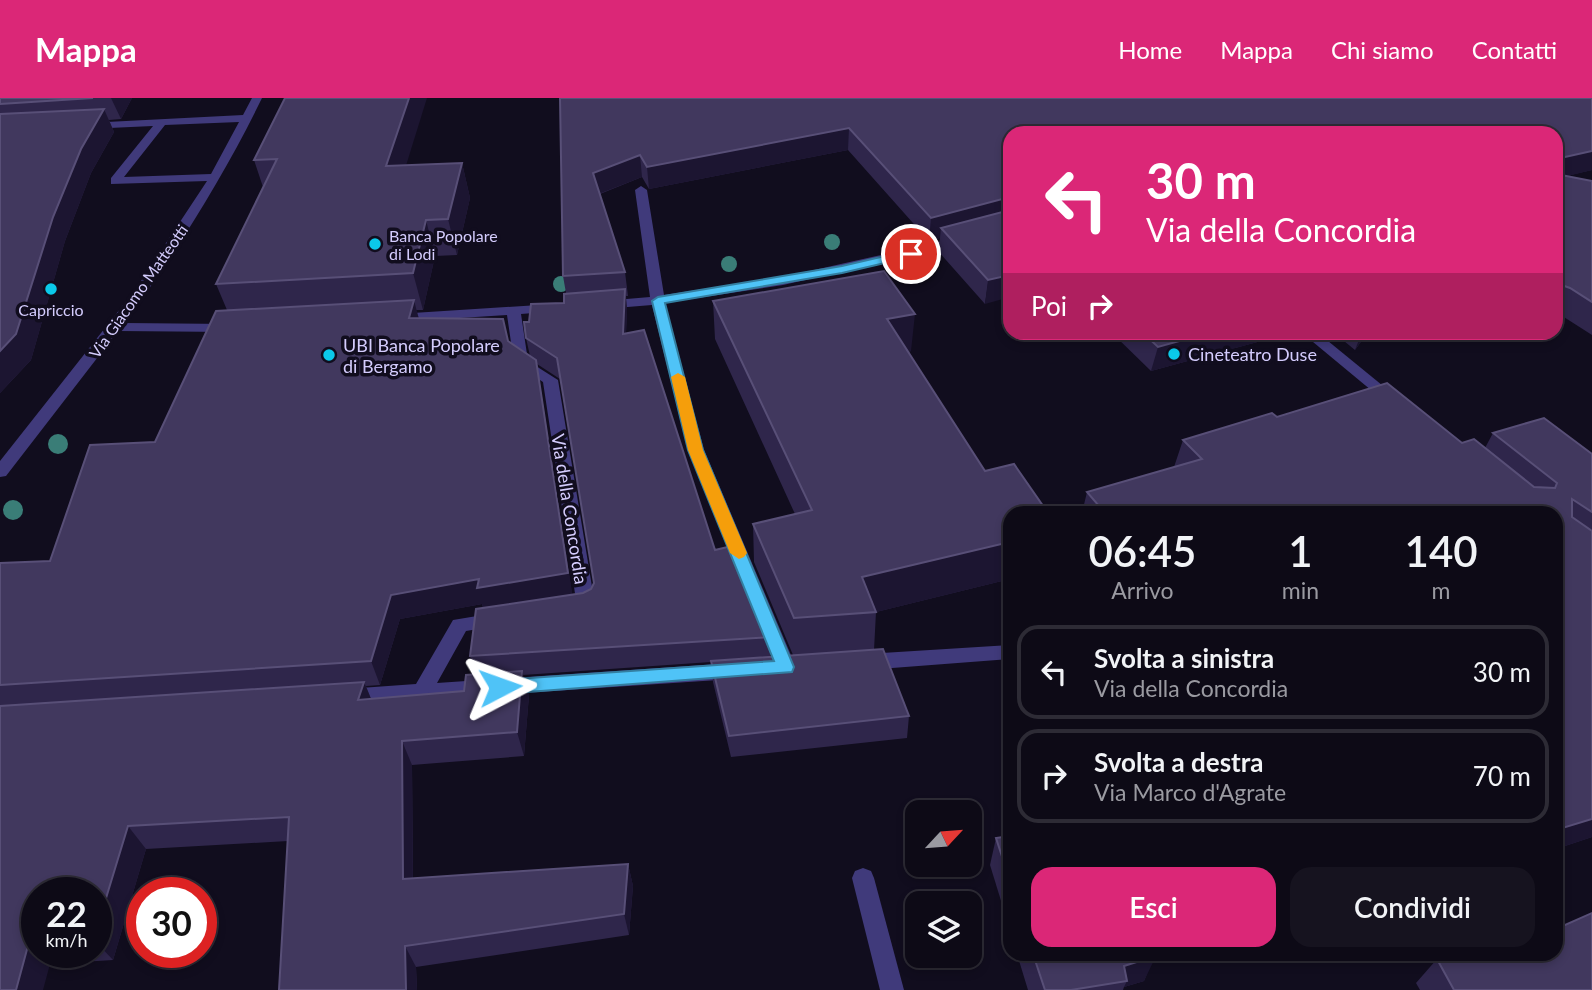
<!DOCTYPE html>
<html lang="it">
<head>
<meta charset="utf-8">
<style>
  body { margin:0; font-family:Lato,sans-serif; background:#16131f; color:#f1f3f6; height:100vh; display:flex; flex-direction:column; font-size:26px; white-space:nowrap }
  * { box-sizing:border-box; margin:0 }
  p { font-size:23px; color:#9a9aa1 }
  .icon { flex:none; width:38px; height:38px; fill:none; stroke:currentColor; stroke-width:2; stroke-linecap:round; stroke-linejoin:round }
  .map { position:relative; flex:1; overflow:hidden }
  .side { position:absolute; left:1003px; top:408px; width:560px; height:455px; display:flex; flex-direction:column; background:#0d0a16; border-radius:21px; box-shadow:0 4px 10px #0003,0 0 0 2px #2d2b35 }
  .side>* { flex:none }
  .top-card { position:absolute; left:1003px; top:28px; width:560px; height:214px; border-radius:21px; box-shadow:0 4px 10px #0003,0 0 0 2px #2d2b35; background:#db2777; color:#fff; overflow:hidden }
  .needle { width:46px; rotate:64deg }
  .controls { position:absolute; left:905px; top:702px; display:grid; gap:14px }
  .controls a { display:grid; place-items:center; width:77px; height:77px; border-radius:14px; background:#0d0a16; box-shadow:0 4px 10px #0003,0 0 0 2px #2d2b35; font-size:35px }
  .speed { position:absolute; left:21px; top:779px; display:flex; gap:14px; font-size:35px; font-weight:700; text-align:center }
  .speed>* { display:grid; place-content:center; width:91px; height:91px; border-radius:50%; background:#0d0a16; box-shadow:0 4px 10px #0003,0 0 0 2px #2d2b35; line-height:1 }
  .speed small { font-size:18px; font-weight:400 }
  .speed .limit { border:10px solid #d22; background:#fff; color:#111 }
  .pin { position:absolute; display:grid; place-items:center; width:60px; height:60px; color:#fff; margin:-30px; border:4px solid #fff; border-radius:50%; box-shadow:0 2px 7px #0007 }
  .me { position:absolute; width:77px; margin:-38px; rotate:86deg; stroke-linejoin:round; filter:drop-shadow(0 0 5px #0008) }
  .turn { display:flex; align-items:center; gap:24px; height:147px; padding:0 28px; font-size:32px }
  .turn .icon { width:91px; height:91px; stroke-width:2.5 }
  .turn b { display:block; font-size:49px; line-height:60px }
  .then { display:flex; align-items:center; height:66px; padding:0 28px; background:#0003; gap:14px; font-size:26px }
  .eta { display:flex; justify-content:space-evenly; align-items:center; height:119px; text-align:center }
  .eta b { font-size:42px; font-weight:600; line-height:49px }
  .button { display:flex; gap:14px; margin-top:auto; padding:14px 28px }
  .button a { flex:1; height:80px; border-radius:21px; background:#db2777; color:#fff; font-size:28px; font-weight:600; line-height:80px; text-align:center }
  .button a+a { background:#16131f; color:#f1f3f6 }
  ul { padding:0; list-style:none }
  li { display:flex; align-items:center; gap:21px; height:94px; margin:0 14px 10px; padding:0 14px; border:4px solid #2d2b35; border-radius:21px }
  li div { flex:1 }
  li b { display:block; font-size:26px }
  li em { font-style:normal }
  header { display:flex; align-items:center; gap:42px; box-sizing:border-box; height:98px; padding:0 35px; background:#db2777; color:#fff }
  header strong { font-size:33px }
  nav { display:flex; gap:38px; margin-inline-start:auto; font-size:24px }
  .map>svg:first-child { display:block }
</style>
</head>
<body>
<header>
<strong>Mappa</strong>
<nav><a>Home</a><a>Mappa</a><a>Chi siamo</a><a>Contatti</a></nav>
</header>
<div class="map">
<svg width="1592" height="892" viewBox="0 0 1592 892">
  <rect width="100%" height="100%" fill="#110d1e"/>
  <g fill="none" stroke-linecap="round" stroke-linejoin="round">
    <!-- minor -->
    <g fill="#403a7b" fill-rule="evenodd">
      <path d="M 252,0 L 262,0 C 224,78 177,153 125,225 L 230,226 L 237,230 L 230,234 L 118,233 L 6,378 L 0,379 L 0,363 L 135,192 L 207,83 L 111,86 L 111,80 L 153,28 L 87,31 L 81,28 L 87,25 L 243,17 ZM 239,24 L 211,76 L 124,79 L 165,27 Z"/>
      <polygon points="641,88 647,92 664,197 783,179 961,139 967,143 966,146 783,187 665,205 704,352 796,569 793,574 786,577 779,574 776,569 688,352 652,207 603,211 596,207 603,203 650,199 635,92"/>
      <polygon points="554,206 559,207 559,213 521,216 528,263 558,282 595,507 593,512 575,516 568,514 566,509 568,504 576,502 543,284 514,265 507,217 397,224 390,220 397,216"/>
      <polygon points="1301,234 1317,234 1399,301 1402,304 1399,307 1389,307"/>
      <polygon points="495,515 502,517 504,522 502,527 466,533 437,585 733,565 740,568 743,573 740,578 733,581 346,607 339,605 336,599 339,593 346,591 416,586 453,522"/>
      <polygon points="1010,547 1010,561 866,572 859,569 856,564 859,559 866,556"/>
      <polygon points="863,770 871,773 874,780 904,892 880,892 852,780 855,773"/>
    </g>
  </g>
  <!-- trees -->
  <g fill="#3a7d77">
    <circle cx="832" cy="144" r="8"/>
    <circle cx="729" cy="166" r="8"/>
    <circle cx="561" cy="186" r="8"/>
    <circle cx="58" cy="346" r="10"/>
    <circle cx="13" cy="412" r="10"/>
  </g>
  <!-- wall -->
  <g fill="#2f264b" fill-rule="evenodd">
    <polygon points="0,0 132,0 121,21 109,22 114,34 91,75 65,143 31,262 0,295"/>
    <path d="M 285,0 L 406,67 L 462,65 L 470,100 L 457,157 L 435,158 L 423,212 L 416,212 L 419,220 L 503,221 L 508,244 L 530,258 L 526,240 L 529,224 L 564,205 L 566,195 L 563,178 L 560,0 L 1592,0 L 1592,72 L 1566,78 L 1592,83 L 1592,237 L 1556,214 L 1556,35 L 1010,35 L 985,206 L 938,153 L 940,140 L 929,143 L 848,52 L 649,91 L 642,79 L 600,96 L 625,174 L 628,198 L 626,198 L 627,212 L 626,235 L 715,452 L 770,539 L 770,559 L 793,557 L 754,464 L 753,426 L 795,416 L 715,241 L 713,203 L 911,253 L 908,254 L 1010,481 L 876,514 L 874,552 L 909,618 L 907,640 L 731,659 L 713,584 L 711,564 L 523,577 L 529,597 L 524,658 L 412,667 L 413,780 L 628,766 L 633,788 L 629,837 L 416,869 L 417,892 L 279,892 L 288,743 L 146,751 L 113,862 L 50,866 L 0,892 L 0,465 L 50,463 L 155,344 L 227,212 L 216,186 L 263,89 L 254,62 ZM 537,266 L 560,281 L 594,485 L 591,491 L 583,495 L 572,496 ZM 482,506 L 483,510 L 470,558 L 475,576 L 464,593 L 371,601 L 366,588 L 380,587 L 400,521 ZM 37,794 L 96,794 L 96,854 L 37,854 Z"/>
    <polygon points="1111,234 1294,234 1151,273"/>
    <polygon points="1333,234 1368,234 1355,252"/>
    <polygon points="1277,319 1462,345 1485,350 1493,335 1592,356 1592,739 1556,751 1556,415 1082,415 1087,394 1174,369 1183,342"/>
    <polygon points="1010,738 1010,832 990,767 996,740"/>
    <polygon points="1017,856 1155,856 1144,883 1124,889 1123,892 1028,892"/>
    <polygon points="1437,861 1592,892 1420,892 1416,885"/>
  </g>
  <!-- shaded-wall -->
  <g fill="#1c1531">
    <polygon points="111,0 132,0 121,21"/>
    <polygon points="409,0 427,0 395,103 386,68"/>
    <polygon points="104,11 114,34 91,75 65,143 31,262 0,295 0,253 81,51"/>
    <polygon points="849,30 848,52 649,91 647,69"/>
    <polygon points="1592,53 1592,72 1556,81 1556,61"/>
    <polygon points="640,57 642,79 596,97 593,75"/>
    <polygon points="462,65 470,100 457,157 448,121"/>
    <polygon points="1010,99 1010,121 941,130 940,140 929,143 931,120"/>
    <polygon points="426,122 435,158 423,212 413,175"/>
    <polygon points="1010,177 1010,199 985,206 988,182"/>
    <polygon points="625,191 627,212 625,257 623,236"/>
    <polygon points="414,202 420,226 409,220"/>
    <polygon points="915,216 911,253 884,259 887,221"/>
    <polygon points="1212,234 1294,234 1151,273 1158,249"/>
    <polygon points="1362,234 1368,234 1355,252"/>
    <polygon points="536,262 573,500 484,514 482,506 400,521 380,587 371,563 391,497"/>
    <polygon points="1010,444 1010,481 872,515 862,479"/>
    <polygon points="522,573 529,597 524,658 517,634"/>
    <polygon points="364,584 374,608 358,602"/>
    <polygon points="402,643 412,667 413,803 403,781"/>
    <polygon points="1592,721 1592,739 1556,751 1556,732"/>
    <polygon points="128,728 146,751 113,862 96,844 96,833"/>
    <polygon points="628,766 633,788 629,837 624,816"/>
    <polygon points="29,844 37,852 37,854 38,854 50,866 43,892 16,892"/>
    <polygon points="405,848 416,869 417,892 406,892"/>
    <polygon points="1156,858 1144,883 1124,889 1127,883 1124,868"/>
  </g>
  <!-- building -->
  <g fill="#41385e" stroke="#584f77" stroke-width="2">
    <polygon points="0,0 93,0 0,6"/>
    <polygon points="285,0 409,0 386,68 462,65 448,121 426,122 413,175 216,186 277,61 254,62"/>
    <polygon points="560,0 1592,0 1592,53 1556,61 1556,35 1010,35 1010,99 931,120 849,30 647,69 640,57 593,75 625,174 563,178"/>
    <polygon points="104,11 81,51 53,119 16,236 0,253 0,16"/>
    <polygon points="1556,76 1592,83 1592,204 1570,190 1556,185"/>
    <polygon points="1010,112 1010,177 988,182 941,130"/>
    <polygon points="884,173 915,216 887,221 985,373 1014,366 1048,415 1010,415 1010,444 862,479 876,514 794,520 753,426 812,412 713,203"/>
    <polygon points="625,191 623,236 644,232 715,452 732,448 770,539 470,558 476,511 583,495 591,491 594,485 557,260 526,240 524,224 529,224 531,206 564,205 564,196"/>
    <polygon points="414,202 409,220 503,221 508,243 536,262 568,475 477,490 479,481 391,497 371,563 0,587 0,465 50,463 90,347 155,344 216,213"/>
    <polygon points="1142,234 1212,234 1158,249"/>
    <polygon points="1387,285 1462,345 1474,341 1534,389 1555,390 1557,385 1493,335 1544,320 1592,356 1592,414 1572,401 1572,419 1592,433 1592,721 1556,732 1556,415 1105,415 1087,394 1202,361 1183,342 1272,315 1277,319"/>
    <polygon points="883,551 909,618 729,638 711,563"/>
    <polygon points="522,573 517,634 402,643 403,781 628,766 624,816 405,848 406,892 279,892 289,719 128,728 96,833 96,794 37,794 37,844 29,844 16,892 0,892 0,608 364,584 358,602 464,593 466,577"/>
    <polygon points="1010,738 1010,783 996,740"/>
    <polygon points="1592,815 1592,892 1454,892 1437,861 1495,856 1556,856 1556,831"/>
    <polygon points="1033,856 1155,856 1156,858 1124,868 1127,883 1071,892 1045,892"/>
  </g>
  <!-- route -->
  <polygon fill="#4fc3f7" stroke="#337fa1" stroke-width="2" points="911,152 915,153 915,158 842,175 665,205 703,352 794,569 792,574 500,596 493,594 491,589 500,582 774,563 688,352 652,203 658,199 842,168"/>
  <!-- slow -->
  <polygon fill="#f59e0b" points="678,275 685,279 703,352 747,455 744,459 739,461 730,455 688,352 671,279"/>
  <!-- markers -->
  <g fill="#0bc9ea" stroke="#110d1e" stroke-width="2.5">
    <circle cx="375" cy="146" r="7"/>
    <circle cx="51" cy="191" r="7"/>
    <circle cx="1174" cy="256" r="7"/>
    <circle cx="329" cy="257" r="7"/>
  </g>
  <g text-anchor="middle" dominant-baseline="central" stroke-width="7" stroke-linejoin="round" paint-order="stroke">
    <!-- far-poi labels -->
    <g font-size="16" fill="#d4ccfd" stroke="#110d1e" text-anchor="start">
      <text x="389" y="137">Banca Popolare<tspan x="389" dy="18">di Lodi</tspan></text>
      <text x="51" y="211" text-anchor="middle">Capriccio</text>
    </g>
    <!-- far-street labels -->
    <g font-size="16" fill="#d4ccfd" stroke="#110d1e">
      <text transform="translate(138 193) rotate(-55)">Via Giacomo Matteotti</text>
    </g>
    <!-- poi labels -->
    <g font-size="18" fill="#d4ccfd" stroke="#110d1e" text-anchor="start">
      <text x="343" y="247">UBI Banca Popolare<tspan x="343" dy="21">di Bergamo</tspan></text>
      <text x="1188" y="256">Cineteatro Duse</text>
    </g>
    <!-- street labels -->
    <g font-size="18" fill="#d4ccfd" stroke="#110d1e">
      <text transform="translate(570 411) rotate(81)">Via della Concordia</text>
    </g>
  </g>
</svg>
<div class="controls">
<a><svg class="needle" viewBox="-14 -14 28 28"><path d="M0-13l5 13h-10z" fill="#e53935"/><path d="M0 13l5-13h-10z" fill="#9a9aa1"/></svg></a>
<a><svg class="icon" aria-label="layers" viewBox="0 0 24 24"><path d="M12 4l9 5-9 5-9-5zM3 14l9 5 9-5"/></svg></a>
</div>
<div class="speed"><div>22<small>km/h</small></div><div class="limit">30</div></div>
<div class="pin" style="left:911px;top:156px;background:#d93025"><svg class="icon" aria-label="arrive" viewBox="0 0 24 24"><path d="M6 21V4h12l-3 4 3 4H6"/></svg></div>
<svg class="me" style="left:500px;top:589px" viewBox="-20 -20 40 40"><path d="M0-17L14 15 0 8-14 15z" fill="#4fc3f7" stroke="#fff" stroke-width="4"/></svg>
<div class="top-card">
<div class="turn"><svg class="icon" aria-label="left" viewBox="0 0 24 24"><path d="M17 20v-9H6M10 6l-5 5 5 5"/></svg><div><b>30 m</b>Via della Concordia</div></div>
<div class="then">Poi<svg class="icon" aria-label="right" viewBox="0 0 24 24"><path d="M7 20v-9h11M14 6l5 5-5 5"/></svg></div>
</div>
<section class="side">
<div class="eta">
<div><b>06:45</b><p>Arrivo</p></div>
<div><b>1</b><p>min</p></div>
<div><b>140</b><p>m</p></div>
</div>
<ul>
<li><svg class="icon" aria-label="left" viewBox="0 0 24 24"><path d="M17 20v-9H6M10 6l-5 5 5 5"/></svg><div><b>Svolta a sinistra</b><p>Via della Concordia</p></div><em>30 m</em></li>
<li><svg class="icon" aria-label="right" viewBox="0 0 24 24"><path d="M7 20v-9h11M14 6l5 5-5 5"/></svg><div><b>Svolta a destra</b><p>Via Marco d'Agrate</p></div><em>70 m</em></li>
</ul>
<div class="button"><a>Esci</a><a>Condividi</a></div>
</section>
</div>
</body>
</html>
